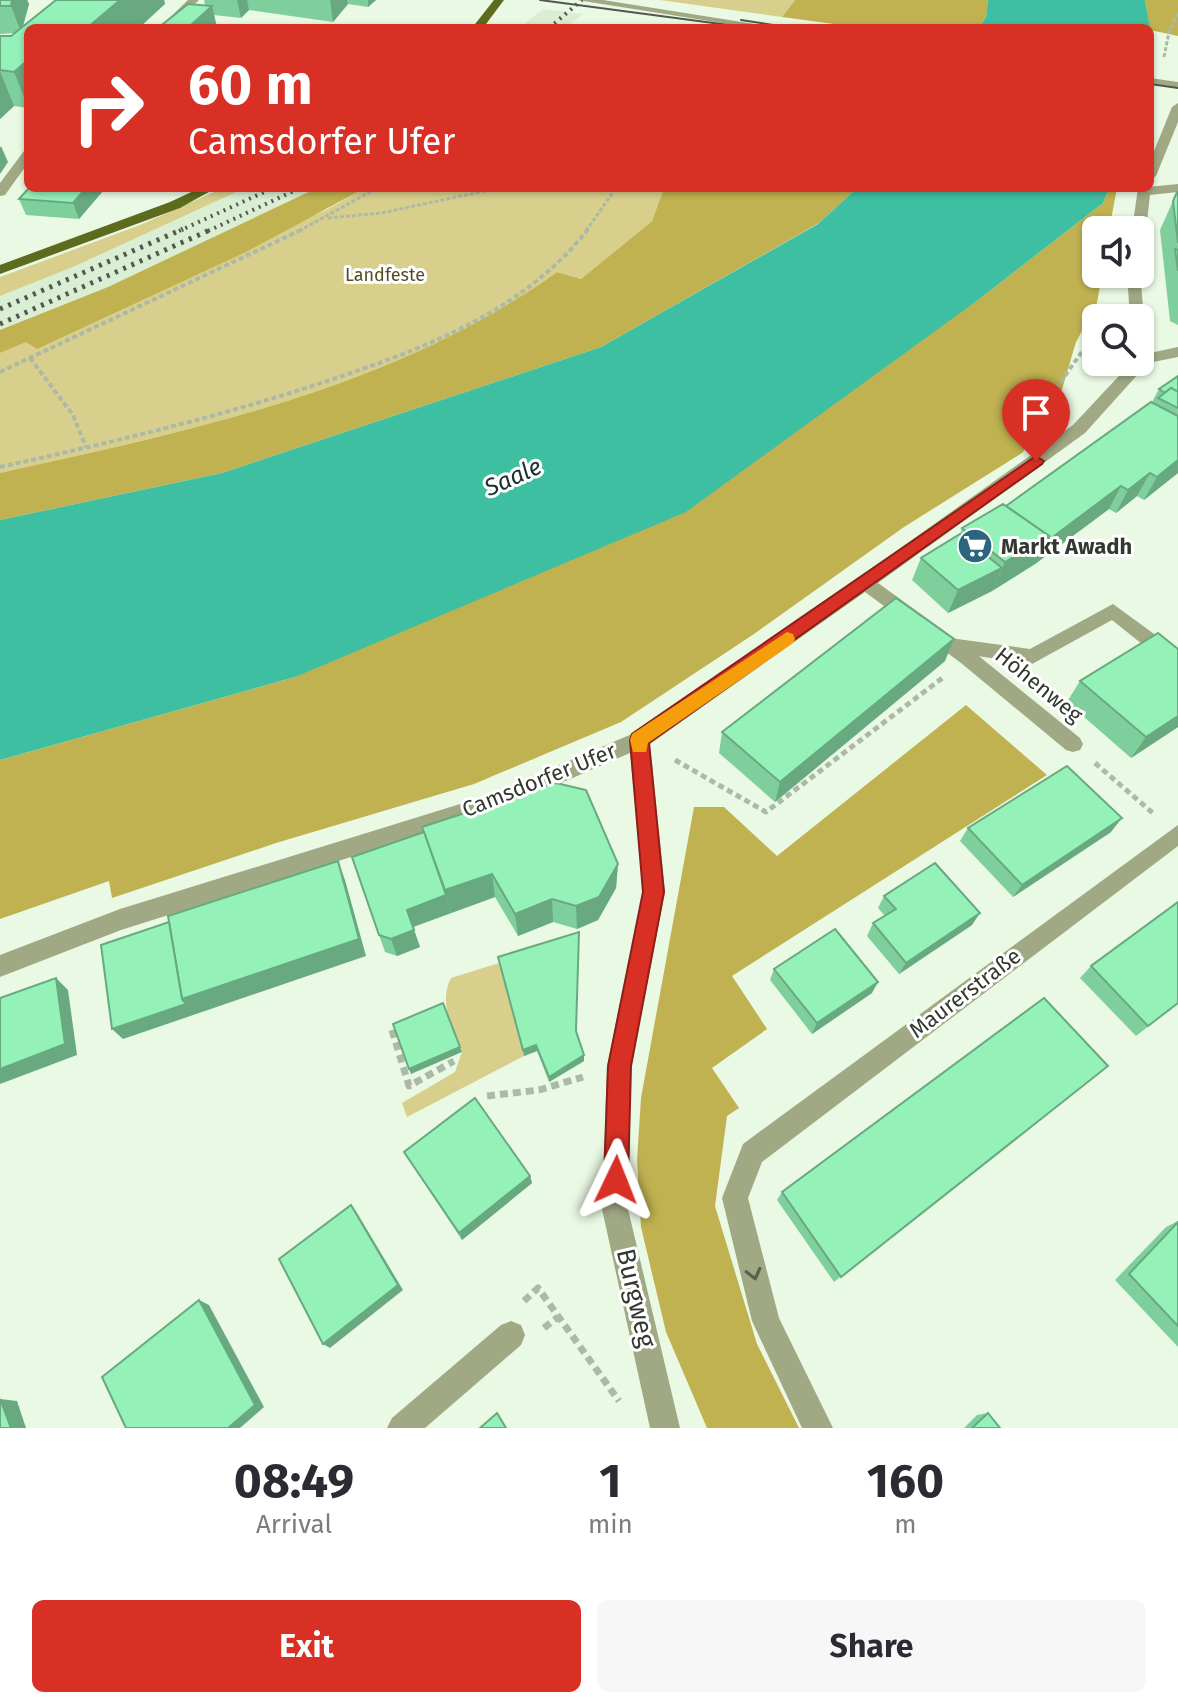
<!DOCTYPE html>
<html lang="en">
<head>
<meta charset="utf-8">
<style>
  body { margin:0; font-family:"Fira Sans",sans-serif; background:#f7f7f7; color:#2b2b33; height:100vh; display:flex; flex-direction:column; font-size:30px; white-space:nowrap }
  * { box-sizing:border-box; margin:0 }
  p { font-size:26px; color:#7c7c81 }
  .icon { flex:none; width:44px; height:44px; fill:none; stroke:currentColor; stroke-width:2; stroke-linecap:round; stroke-linejoin:round }
  .map { position:relative; height:1428px; overflow:hidden }
  .sheet { display:flex; flex-direction:column; background:#fff; flex:1 }
  .sheet>* { flex:none }
  .hud { position:absolute; left:24px; top:24px; width:1130px; height:168px; border-radius:12px; box-shadow:0 2px 6px #0004; background:#d93025; color:#fff; overflow:hidden }
  .fabs { position:absolute; left:1082px; top:216px; display:grid; gap:16px }
  .fabs a { display:grid; place-items:center; width:72px; height:72px; border-radius:12px; background:#fff; box-shadow:0 2px 6px #0004; font-size:40px }
  .pin { position:absolute; display:grid; place-items:center; width:68px; height:68px; color:#fff; margin:-82px -34px; border-radius:50% 50% 50% 0; rotate:-45deg; box-shadow:0 0 8px #0007 }
  .pin .icon { rotate:45deg }
  .me { position:absolute; width:88px; margin:-44px; rotate:2deg; stroke-linejoin:round; filter:drop-shadow(0 0 6px #0008) }
  .turn { display:flex; align-items:center; gap:28px; height:168px; padding:0 32px; font-size:36px }
  .turn .icon { width:104px; height:104px; stroke-width:2.5 }
  .turn b { display:block; font-size:56px; line-height:68px }
  .eta { display:flex; justify-content:space-evenly; align-items:center; height:136px; text-align:center }
  .eta b { font-size:48px; font-weight:700; line-height:56px }
  .cta { display:flex; gap:16px; margin-top:auto; padding:16px 32px }
  .cta a { flex:1; height:92px; border-radius:12px; background:#d93025; color:#fff; font-size:32px; font-weight:700; line-height:92px; text-align:center }
  .cta a+a { background:#f7f7f7; color:#2b2b33 }
  .map>svg:first-child { display:block }
</style>
</head>
<body>
<div class="map">
<svg width="1178" height="1428" viewBox="0 0 1178 1428">
  <rect width="100%" height="100%" fill="#e9f9e3"/>
  <!-- built -->
  <g fill="#daeed3">
    <polygon points="543,9 583,14 565,28 519,28"/>
    <polygon points="245,188 317,188 108,287 0,330 0,296 73,267"/>
  </g>
  <!-- green -->
  <g fill="#d8cf8c">
    <polygon points="660,0 795,0 782,17"/>
    <polygon points="223,188 245,188 73,267 0,296 0,277 140,225"/>
    <path d="M 365,188 L 664,188 L 652,221 L 581,279 L 557,272 C 394,389 193,430 0,473 L 0,353 L 326,210 Z"/>
    <path d="M 499,963 L 524,1056 L 407,1117 L 402,1103 L 455,1072 L 462,1052 C 453,1028 438,1003 451,978 Z"/>
  </g>
  <!-- forest -->
  <g fill="#c0b251">
    <polygon points="795,0 988,0 986,17 979,28 864,28 782,17"/>
    <polygon points="1145,0 1178,0 1178,36 1150,30"/>
    <polygon points="317,188 365,188 246,252 37,349 26,342 0,353 0,330 108,287"/>
    <path d="M 664,188 L 857,188 L 819,223 L 601,347 L 222,473 L 0,520 L 0,473 C 193,430 394,389 557,272 L 581,279 L 652,221 Z"/>
    <polygon points="1109,188 1117,188 1109,230 1096,230 1096,274 1102,274 1097,303 1076,342 1057,406 1022,453 904,527 754,634 621,722 474,784 276,843 112,898 109,881 0,919 0,760 295,677 978,300 1103,203"/>
    <polygon points="966,705 1047,775 732,976 767,1029 712,1068 739,1108 727,1116 715,1206 757,1344 799,1428 707,1428 666,1332 641,1227 637,1160 641,1098 694,807 724,807 777,856"/>
  </g>
  <!-- water -->
  <g fill="#3ebfa1">
    <polygon points="988,0 1145,0 1150,28 979,28 986,17"/>
    <polygon points="857,188 1109,188 1103,203 978,300 686,512 295,677 0,760 0,520 222,473 601,347 818,224"/>
  </g>
  <g fill="none" stroke-linecap="round" stroke-linejoin="round">
    <!-- path-far3 -->
    <g stroke="#adb9a8" stroke-width="3" stroke-dasharray="4 2" stroke-linecap="butt">
      <polyline points="1164,57 1169,32 1178,13"/>
      <polyline points="328,218 381,213 499,188"/>
      <polyline points="299,231 377,188"/>
      <polyline points="586,231 616,188"/>
    </g>
    <!-- path-far2 -->
    <g stroke="#adb9a8" stroke-width="4" stroke-dasharray="5 3" stroke-linecap="butt">
      <polyline points="1100,318 1106,307"/>
      <polyline points="30,358 73,415 86,447"/>
      <polyline points="0,372 303,229"/>
      <polyline points="1028,428 1086,346 1096,326"/>
      <path d="M 0,467 C 105,444 210,419 312,386 C 412,353 521,316 588,229"/>
    </g>
    <!-- path-far1 -->
    <g stroke="#adb9a8" stroke-width="5" stroke-dasharray="6 4" stroke-linecap="butt">
      <polyline points="675,760 766,812 945,676"/>
      <polyline points="1095,763 1154,814"/>
    </g>
    <!-- path -->
    <g stroke="#adb9a8" stroke-width="7" stroke-dasharray="8 5" stroke-linecap="butt">
      <polyline points="392,1030 409,1086 454,1061"/>
      <polyline points="487,1096 539,1090 583,1077"/>
      <polyline points="524,1301 538,1288 619,1401"/>
      <polyline points="544,1328 558,1317"/>
    </g>
    <!-- service -->
    <polygon fill="#a0a984" fill-rule="evenodd" points="1113,604 1176,650 1176,660 1162,660 1112,620 1032,664 950,652 943,650 940,645 943,640 950,638 1030,649"/>
    <!-- minor -->
    <g fill="#a0a984" fill-rule="evenodd">
      <polygon points="188,0 199,0 170,28 159,28"/>
      <polygon points="1178,103 1178,122 1156,176 1150,180 1150,161 1172,107"/>
      <polygon points="28,150 28,163 5,195 0,196 0,183 24,151"/>
      <polygon points="1178,184 1178,192 1150,195 1146,230 1140,234 1140,230 1132,230 1138,188"/>
      <polygon points="1140,273 1144,318 1140,322 1140,318 1130,318 1127,274"/>
      <polygon points="1140,334 1147,339 1150,353 1178,347 1178,357 1148,363 1085,433 878,583 975,653 1080,738 1083,744 1080,750 1073,752 1066,750 961,663 865,592 650,744 665,892 631,1066 628,1209 680,1428 650,1428 602,1209 607,1066 643,892 630,753 499,810 121,930 0,977 0,955 120,909 486,796 632,734 766,644 1073,425 1132,362 1140,362"/>
      <polygon points="1178,825 1178,846 762,1162 748,1198 779,1318 833,1428 802,1428 752,1321 722,1198 743,1144"/>
      <polygon points="511,1321 521,1325 525,1335 521,1345 425,1428 387,1428 392,1418 501,1325"/>
    </g>
    <!-- tertiary -->
    <g fill="#a0a984" fill-rule="evenodd">
      <polygon points="577,0 603,0 780,28 753,28"/>
      <polygon points="1150,78 1178,82 1178,88 1150,84"/>
    </g>
    <!-- primary -->
    <g fill="#5c6b1e" fill-rule="evenodd">
      <polygon points="494,0 504,0 483,28 472,28"/>
      <polygon points="200,188 216,188 180,208 0,274 0,265 170,202"/>
    </g>
    <!-- tram -->
    <g stroke="#51584e" stroke-width="2">
      <polyline points="540,0 751,28"/>
      <polyline points="741,20 792,28"/>
      <polyline points="1150,84 1178,88"/>
    </g>
    <!-- rail-far1 -->
    <g stroke="#51584e" stroke-width="4" stroke-dasharray="2 5" stroke-linecap="butt">
      <polyline points="549,28 582,0"/>
      <polyline points="179,231 273,188"/>
      <polyline points="208,231 300,188"/>
    </g>
    <!-- rail -->
    <g stroke="#51584e" stroke-width="5" stroke-dasharray="3 6" stroke-linecap="butt">
      <polyline points="0,309 183,229"/>
      <polyline points="0,324 212,229"/>
    </g>
  </g>
  <!-- wall -->
  <g fill="#7fcf9d">
    <polygon points="0,0 27,0 29,4 23,27 56,0 164,0 165,4 28,28 28,108 14,106 0,119 0,36 11,36 15,33 0,34"/>
    <polygon points="204,0 376,0 368,7 348,4 333,22 249,10 241,18 214,15 216,28 158,28 205,5"/>
    <polygon points="29,188 100,188 102,192 79,219 26,215 19,199"/>
    <polygon points="1178,193 1178,325 1170,321 1160,230 1173,201"/>
    <polygon points="1178,376 1178,473 1144,500 1137,496 1116,513 1109,509 1035,564 992,591 948,613 912,580 921,558 960,534 962,528 1006,506 1152,402 1159,389"/>
    <polygon points="1178,649 1178,727 1131,758 1067,702 1080,681"/>
    <polygon points="945,661 775,802 719,753 722,732"/>
    <polygon points="968,828 1111,832 1013,897 960,841"/>
    <polygon points="352,857 618,864 616,888 598,920 577,929 553,922 518,936 495,897 413,927 420,947 397,956 385,952"/>
    <polygon points="884,896 972,925 899,974 867,936 873,923 885,916 878,908"/>
    <polygon points="499,963 576,1032 584,1055 584,1061 549,1082 537,1051 524,1056"/>
    <polygon points="1091,966 1178,1003 1136,1036 1080,978"/>
    <polygon points="774,969 872,993 812,1034 770,980"/>
    <polygon points="1108,1066 834,1282 777,1200 782,1192"/>
    <polygon points="404,1152 530,1176 532,1183 462,1240"/>
    <polygon points="1178,1221 1178,1347 1115,1280 1166,1227"/>
    <polygon points="988,1413 1000,1428 964,1428 977,1415"/>
  </g>
  <!-- shaded-wall -->
  <g fill="#68a980">
    <polygon points="12,0 27,0 29,4 21,32 11,6"/>
    <polygon points="120,0 164,0 165,4 139,28 87,28"/>
    <polygon points="237,0 247,0 249,10 241,18"/>
    <polygon points="330,0 347,0 348,4 333,22"/>
    <polygon points="368,0 376,0 368,7"/>
    <polygon points="212,6 217,27 191,28 190,26"/>
    <polygon points="28,60 28,107 14,72"/>
    <polygon points="0,71 14,106 0,119"/>
    <polygon points="1,146 8,162 0,174 0,148"/>
    <polygon points="86,188 100,188 102,192 79,219 73,203"/>
    <polygon points="1178,460 1178,473 1144,500 1157,477"/>
    <polygon points="1150,473 1137,496 1116,513 1128,490"/>
    <polygon points="1121,486 1109,509 1035,564 992,591 1005,562"/>
    <polygon points="1002,568 992,591 948,613 958,590"/>
    <polygon points="954,639 945,661 775,802 780,782"/>
    <polygon points="1178,716 1178,727 1131,758 1146,737"/>
    <polygon points="1122,818 1111,832 1013,897 1022,885"/>
    <polygon points="338,861 345,880 366,956 123,1039 112,1029 182,999"/>
    <polygon points="618,864 616,888 598,920 577,929 576,906"/>
    <polygon points="492,874 495,897 451,913 445,890"/>
    <polygon points="446,895 451,913 413,927 407,910"/>
    <polygon points="552,899 553,922 518,936 515,914"/>
    <polygon points="980,913 972,925 899,974 906,963"/>
    <polygon points="414,930 420,947 397,956 391,939"/>
    <polygon points="56,978 68,990 77,1055 0,1084 0,1069"/>
    <polygon points="878,982 872,993 812,1034 817,1023"/>
    <polygon points="536,1045 537,1051 524,1056 523,1050"/>
    <polygon points="460,1047 462,1052 411,1074 409,1069"/>
    <polygon points="584,1055 584,1061 549,1082 549,1077"/>
    <polygon points="530,1176 532,1183 462,1240 459,1233"/>
    <polygon points="351,1205 357,1213 403,1290 330,1348 323,1344"/>
    <polygon points="199,1300 209,1305 264,1407 240,1428 228,1428"/>
    <polygon points="0,1399 17,1401 26,1428 11,1428"/>
  </g>
  <!-- building -->
  <g fill="#94f1b7" stroke="#68a980" stroke-width="2">
    <polygon points="0,0 12,0 11,6 0,6"/>
    <polygon points="56,0 120,0 87,28 28,28 28,60 14,72 0,70 0,36 11,36"/>
    <polygon points="188,4 212,6 190,26 184,25 182,28 158,28"/>
    <polygon points="29,188 86,188 73,203 19,199"/>
    <polygon points="1177,192 1178,193 1178,243 1173,201"/>
    <polygon points="1175,249 1178,250 1178,271"/>
    <polygon points="1178,376 1178,392 1171,388 1165,393 1159,389"/>
    <polygon points="1171,388 1178,392 1178,408 1158,398"/>
    <polygon points="1151,402 1178,416 1178,460 1157,477 1150,473 1128,490 1121,486 1046,542 1049,536 1006,506"/>
    <polygon points="1003,504 1049,536 1005,562 962,528"/>
    <polygon points="960,534 1002,568 958,590 921,558"/>
    <polygon points="896,598 954,639 780,782 722,732"/>
    <polygon points="1158,633 1178,649 1178,716 1146,737 1080,681"/>
    <polygon points="1067,766 1122,818 1022,885 968,828"/>
    <polygon points="556,783 586,790 618,864 599,897 576,906 552,899 515,914 492,874 445,890 422,827"/>
    <polygon points="424,832 446,895 407,910 414,930 391,939 379,935 352,857"/>
    <polygon points="338,861 359,939 182,999 168,916"/>
    <polygon points="935,863 980,913 906,963 873,923 896,909 884,896"/>
    <polygon points="1178,902 1178,1003 1148,1026 1091,966"/>
    <polygon points="169,922 182,999 186,1004 112,1029 101,945"/>
    <polygon points="835,929 878,982 817,1023 774,969"/>
    <polygon points="579,932 576,1031 584,1055 549,1077 536,1045 523,1050 498,957"/>
    <polygon points="56,978 65,1044 0,1069 0,998"/>
    <polygon points="1044,998 1108,1066 841,1277 782,1192"/>
    <polygon points="443,1003 460,1047 409,1069 393,1024"/>
    <polygon points="475,1098 530,1176 459,1233 404,1152"/>
    <polygon points="351,1205 398,1285 323,1344 279,1259"/>
    <polygon points="1178,1222 1178,1326 1129,1274"/>
    <polygon points="199,1300 255,1405 228,1428 126,1428 102,1377"/>
    <polygon points="0,1399 11,1428 0,1428"/>
    <polygon points="497,1413 506,1428 480,1428"/>
    <polygon points="988,1413 1000,1428 972,1428"/>
  </g>
  <!-- one-way arrows -->
  <defs><path id="oneway-chevron" d="M-2-3.5L2.5 0L-2 3.5" fill="none" stroke-width="1.6" stroke-linecap="round" stroke-linejoin="round" transform="scale(2)"/></defs>
  <use stroke="#59604e" href="#oneway-chevron" transform="translate(754 1274) rotate(76)"/>
  <!-- route -->
  <polygon fill="#d93025" stroke="#8d1f18" stroke-width="2" points="1036,456 1044,461 1042,464 649,743 664,892 631,1066 628,1180 624,1189 616,1192 608,1189 604,1180 608,1066 643,892 630,740 632,734"/>
  <!-- slow -->
  <polygon fill="#f59e0b" points="787,632 793,634 795,639 793,643 648,743 646,752 633,752 630,740 632,734"/>
  <!-- icons -->
  <defs>
    <symbol id="supermarket-disc" viewBox="-11 -11 22 22"><circle r="9.5" fill="#2b667e" stroke="#fff"/><path d="M-6-5.5h2.5l.6 2H6L4.5 2H-2.5L-4.4-4H-6ZM-1.5 3.2a1.3 1.3 0 1 0 .1 0ZM3 3.2a1.3 1.3 0 1 0 .1 0Z" fill="#fff"/></symbol>
  </defs>
  <g fill-rule="evenodd">
    <use href="#supermarket-disc" x="955" y="526" width="40" height="40"/>
  </g>
  <g text-anchor="middle" dominant-baseline="central" stroke-width="6" stroke-linejoin="round" paint-order="stroke">
    <!-- far-park labels -->
    <g font-size="18" fill="#534d24" stroke="#fff">
      <text x="385" y="275">Landfeste</text>
    </g>
    <!-- poi labels -->
    <g font-size="22" font-weight="bold" fill="#333931" stroke="#fff" text-anchor="start">
      <text x="1001" y="546">Markt Awadh</text>
    </g>
    <!-- street labels -->
    <g font-size="22" fill="#333931" stroke="#fff">
      <text transform="translate(1039 685) rotate(39)">Höhenweg</text>
      <text transform="translate(539 780) rotate(-22)">Camsdorfer Ufer</text>
      <text transform="translate(965 993) rotate(-37)">Maurerstraße</text>
    </g>
    <!-- water labels -->
    <g font-size="24" font-style="italic" fill="#1b312b" stroke="#fff">
      <text transform="translate(513 477) rotate(-24)">Saale</text>
    </g>
    <!-- near-street labels -->
    <g font-size="26" fill="#333931" stroke="#fff">
      <text transform="translate(636 1298) rotate(77)">Burgweg</text>
    </g>
  </g>
</svg>
<div class="fabs">
<a><svg class="icon" aria-label="sound" viewBox="0 0 24 24"><path d="M4 9h4l5-4v14l-5-4H4zM17 9q2 3 0 6"/></svg></a>
<a><svg class="icon" aria-label="search" viewBox="0 0 24 24"><circle cx="10" cy="10" r="6"/><path d="M15 15l6 6"/></svg></a>
</div>
<div class="pin" style="left:1036px;top:461px;background:#d93025"><svg class="icon" aria-label="arrive" viewBox="0 0 24 24"><path d="M6 21V4h12l-3 4 3 4H6"/></svg></div>
<svg class="me" style="left:616px;top:1180px" viewBox="-20 -20 40 40"><path d="M0-17L14 15 0 8-14 15z" fill="#d93025" stroke="#fff" stroke-width="4"/></svg>
<div class="hud">
<div class="turn"><svg class="icon" aria-label="right" viewBox="0 0 24 24"><path d="M7 20v-9h11M14 6l5 5-5 5"/></svg><div><b>60 m</b>Camsdorfer Ufer</div></div>
</div>
</div>
<section class="sheet">
<div class="eta">
<div><b>08:49</b><p>Arrival</p></div>
<div><b>1</b><p>min</p></div>
<div><b>160</b><p>m</p></div>
</div>
<div class="cta"><a>Exit</a><a>Share</a></div>
</section>
</body>
</html>
